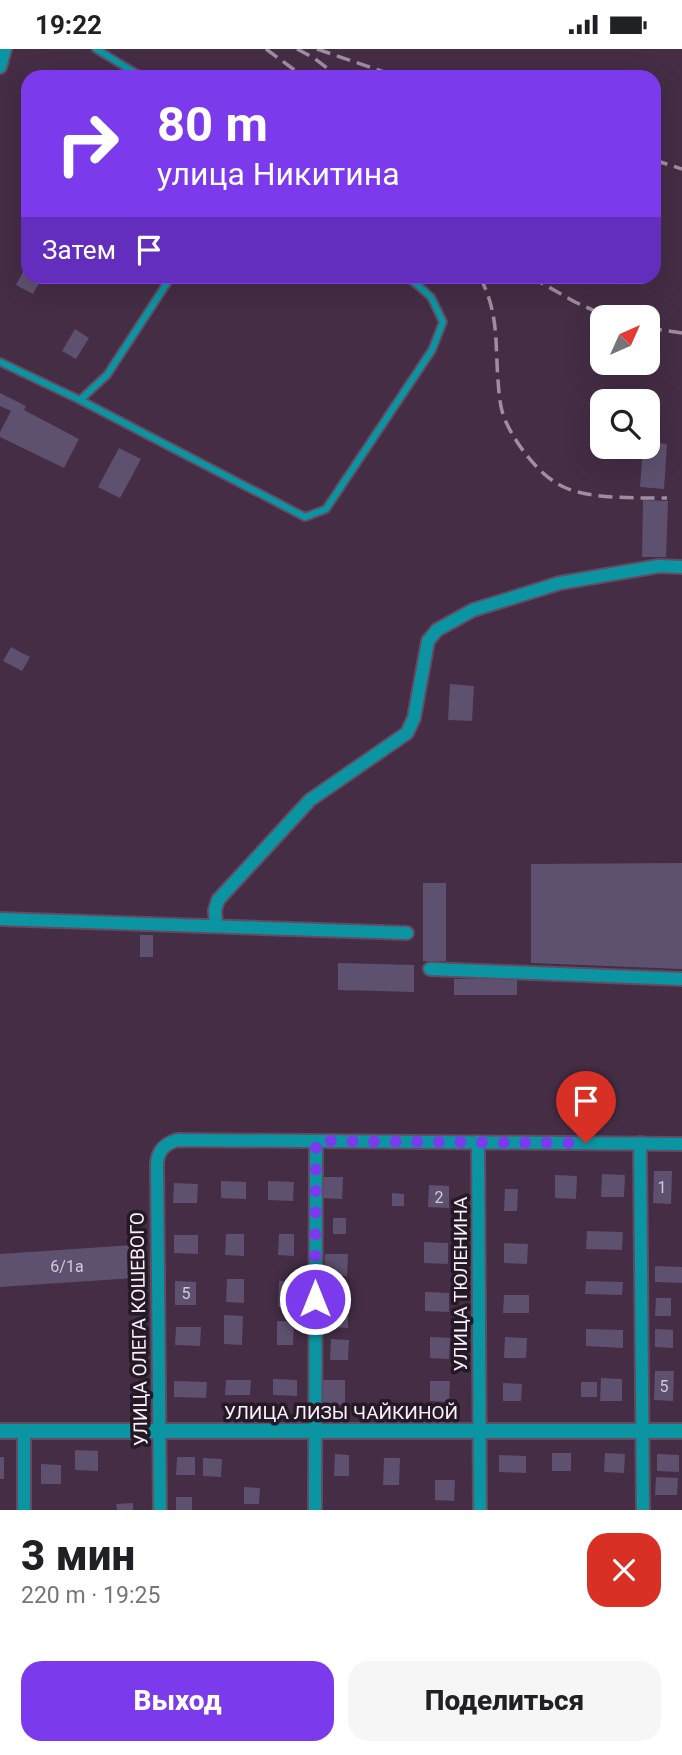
<!DOCTYPE html>
<html lang="ru">
<head>
<meta charset="utf-8">
<style>
  body { margin:0; font-family:Roboto,sans-serif; background:#f6f6f6; color:#202124; height:100vh; display:flex; flex-direction:column; font-size:26px; white-space:nowrap }
  * { box-sizing:border-box; margin:0 }
  p { font-size:23px; color:#757577 }
  .icon { flex:none; width:38px; height:38px; fill:none; stroke:currentColor; stroke-width:2; stroke-linecap:round; stroke-linejoin:round }
  .map { position:relative; height:1461px; overflow:hidden }
  .details { display:flex; flex-direction:column; background:#fff; flex:1 }
  .details>* { flex:none }
  .hud { position:absolute; left:21px; top:21px; width:640px; height:214px; border-radius:21px; box-shadow:0 7px 28px #0002; background:#7c3aed; color:#fff; overflow:hidden }
  .needle { width:46px; rotate:45deg }
  .buttons { position:absolute; left:590px; top:256px; display:grid; gap:14px }
  .buttons a { display:grid; place-items:center; width:70px; height:70px; border-radius:14px; background:#fff; box-shadow:0 7px 28px #0002; font-size:35px }
  .pin { position:absolute; display:grid; place-items:center; width:60px; height:60px; color:#fff; margin:-72px -30px; border-radius:50% 50% 50% 0; rotate:-45deg; box-shadow:0 0 7px #0007 }
  .pin .icon { rotate:45deg }
  .me { position:absolute; width:77px; margin:-38px; rotate:0deg; stroke-linejoin:round; filter:drop-shadow(0 0 5px #0008) }
  .turn { display:flex; align-items:center; gap:24px; height:147px; padding:0 21px; font-size:32px }
  .turn .icon { width:91px; height:91px; stroke-width:2.5 }
  .turn b { display:block; font-size:49px; line-height:60px }
  .then { display:flex; align-items:center; height:66px; padding:0 21px; background:#0003; gap:14px; font-size:26px }
  .round { display:grid; place-items:center; flex:none; width:74px; height:74px; border-radius:21px; background:#f6f6f6 }
  .headline { display:flex; align-items:center; justify-content:space-between; height:119px; padding:0 21px }
  h1 { font-size:42px; font-weight:800; line-height:52px }
  .cta { display:flex; gap:14px; margin-top:auto; padding:14px 21px }
  .cta a { flex:1; height:80px; border-radius:21px; background:#7c3aed; color:#fff; font-size:28px; font-weight:800; line-height:80px; text-align:center }
  .cta a+a { background:#f6f6f6; color:#202124 }
  .status { display:flex; justify-content:space-between; align-items:center; height:49px; padding:0 35px; background:#fff; direction:ltr }
  .status svg { height:19px; fill:currentColor }
  .map>svg:first-child { display:block }
</style>
</head>
<body>
<div class="status"><b>19:22</b><svg viewBox="0 0 49 12"><path d="M0 12V9h3v3zM5 12V6h3v6zM10 12V3h3v9zM15 12V0h3v12zM26 1h20v11H26zM47 4h2v5h-2z"/></svg></div>
<div class="map">
<svg width="682" height="1461" viewBox="0 0 682 1461">
  <rect width="100%" height="100%" fill="#442d45"/>
  <!-- building -->
  <g fill="#5e506f">
    <polygon points="28,213 28,228 42,228 33,245 16,236"/>
    <polygon points="75,280 89,289 76,310 62,302"/>
    <polygon points="0,344 26,357 24,361 79,390 64,419 0,388 0,383 11,362 0,357"/>
    <polygon points="648,393 667,395 664,440 640,438 643,397 648,397"/>
    <polygon points="119,399 141,410 120,449 98,438"/>
    <polygon points="643,451 668,452 666,508 642,508"/>
    <polygon points="11,598 30,608 22,622 3,612"/>
    <polygon points="450,635 474,637 472,672 448,671"/>
    <polygon points="682,814 682,920 531,914 531,815"/>
    <rect x="423" y="834" width="23" height="78"/>
    <rect x="140" y="886" width="13" height="22"/>
    <polygon points="338,914 414,916 414,943 338,941"/>
    <rect x="454" y="930" width="63" height="16"/>
    <polygon points="654,1122 672,1122 671,1155 653,1154"/>
    <polygon points="602,1125 625,1126 624,1148 601,1148"/>
    <polygon points="555,1126 577,1127 576,1150 555,1149"/>
    <polygon points="322,1128 343,1128 342,1150 322,1149"/>
    <polygon points="221,1132 246,1133 246,1150 221,1149"/>
    <polygon points="268,1132 294,1133 293,1152 268,1151"/>
    <polygon points="174,1134 198,1135 197,1154 173,1154"/>
    <polygon points="429,1136 449,1137 449,1159 428,1158"/>
    <polygon points="505,1140 518,1140 517,1162 504,1162"/>
    <polygon points="392,1144 404,1145 404,1157 392,1157"/>
    <rect x="333" y="1169" width="13" height="16"/>
    <polygon points="587,1182 623,1183 622,1201 586,1200"/>
    <polygon points="226,1185 244,1185 244,1207 225,1206"/>
    <polygon points="279,1185 294,1185 294,1207 278,1206"/>
    <polygon points="174,1186 198,1186 198,1205 174,1204"/>
    <polygon points="424,1193 448,1194 448,1215 424,1214"/>
    <polygon points="504,1194 528,1195 527,1215 504,1214"/>
    <polygon points="133,1196 135,1229 0,1238 0,1205"/>
    <polygon points="325,1205 348,1205 347,1227 324,1226"/>
    <polygon points="655,1217 682,1218 682,1234 655,1233"/>
    <polygon points="227,1230 244,1230 244,1254 226,1253"/>
    <polygon points="175,1232 196,1233 196,1256 175,1256"/>
    <polygon points="279,1232 295,1232 294,1258 278,1258"/>
    <polygon points="586,1232 623,1233 622,1246 585,1245"/>
    <polygon points="425,1243 449,1244 449,1263 425,1262"/>
    <polygon points="504,1246 529,1246 529,1264 503,1264"/>
    <polygon points="656,1249 671,1249 671,1267 655,1267"/>
    <polygon points="328,1255 348,1255 348,1279 328,1278"/>
    <polygon points="224,1266 243,1267 242,1296 224,1295"/>
    <polygon points="277,1272 294,1272 293,1296 277,1296"/>
    <polygon points="176,1278 201,1278 200,1297 175,1296"/>
    <polygon points="586,1280 623,1281 623,1299 586,1297"/>
    <polygon points="655,1280 673,1281 673,1299 655,1298"/>
    <polygon points="430,1288 450,1289 449,1310 430,1309"/>
    <polygon points="505,1288 527,1289 526,1309 504,1309"/>
    <polygon points="331,1290 349,1291 348,1311 330,1311"/>
    <polygon points="655,1322 674,1322 673,1352 654,1351"/>
    <polygon points="601,1329 622,1330 622,1352 600,1352"/>
    <polygon points="273,1330 297,1331 297,1347 273,1346"/>
    <polygon points="226,1331 251,1331 250,1346 225,1346"/>
    <polygon points="323,1331 345,1331 345,1356 323,1355"/>
    <polygon points="174,1332 207,1333 206,1349 174,1348"/>
    <polygon points="430,1332 450,1332 449,1353 430,1352"/>
    <rect x="581" y="1333" width="16" height="15"/>
    <polygon points="503,1334 522,1335 521,1352 503,1352"/>
    <polygon points="75,1401 98,1402 98,1422 75,1421"/>
    <rect x="552" y="1404" width="19" height="18"/>
    <polygon points="605,1404 625,1405 624,1424 604,1423"/>
    <polygon points="335,1405 349,1406 349,1427 334,1427"/>
    <polygon points="657,1405 679,1406 679,1423 657,1422"/>
    <polygon points="499,1406 526,1407 526,1424 499,1423"/>
    <rect x="0" y="1408" width="4" height="22"/>
    <polygon points="177,1408 195,1408 195,1426 176,1426"/>
    <polygon points="203,1409 222,1410 221,1428 203,1427"/>
    <polygon points="384,1409 400,1409 399,1436 383,1436"/>
    <polygon points="41,1415 61,1416 61,1435 41,1435"/>
    <polygon points="656,1428 678,1429 677,1446 655,1446"/>
    <polygon points="435,1431 455,1431 454,1452 435,1451"/>
    <polygon points="244,1438 260,1439 259,1455 244,1455"/>
    <rect x="176" y="1448" width="16" height="13"/>
    <polygon points="133,1454 133,1461 117,1461 116,1455"/>
  </g>
  <g fill="none" stroke-linecap="round" stroke-linejoin="round">
    <defs>
      <g id="service">
        <polyline points="96,0 142,28"/>
        <polyline points="0,313 80,351 107,326 171,228"/>
        <polyline points="80,351 305,468 326,460 432,301 443,273 431,248 408,228"/>
      </g>
      <g id="minor">
        <polyline points="0,18 5,0"/>
        <polyline points="0,870 407,884"/>
        <polyline points="216,877 215,861 218,851 310,751 407,684 414,669 428,592 437,581 473,561 560,534 659,517 682,518"/>
        <polyline points="430,920 682,930"/>
        <polyline points="478,1093 480,1461"/>
        <polyline points="640,1094 643,1461"/>
        <polyline points="24,1461 24,1382"/>
        <path d="M 160,1461 L 157,1114 C 158,1101 165,1095 177,1091 L 682,1095"/>
        <polyline points="315,1461 316,1092"/>
      </g>
      <polyline id="tertiary" points="0,1382 682,1382"/>
    </defs>
    <!-- service casing -->
    <use href="#service" stroke="#624c63" stroke-width="10"/>
    <!-- minor casing -->
    <use href="#minor" stroke="#624c63" stroke-width="16"/>
    <!-- tertiary casing -->
    <use href="#tertiary" stroke="#624c63" stroke-width="18"/>
    <!-- service -->
    <use href="#service" stroke="#0b95a2" stroke-width="6"/>
    <!-- minor -->
    <use href="#minor" stroke="#0b95a2" stroke-width="12"/>
    <!-- tertiary -->
    <use href="#tertiary" stroke="#0b95a2" stroke-width="14"/>
    <!-- rail -->
    <g stroke="#a08da0" stroke-width="3.5" stroke-dasharray="14 7" stroke-linecap="butt">
      <polyline points="266,0 304,28"/>
      <polyline points="297,0 314,9 339,28"/>
      <polyline points="317,0 399,28"/>
      <polyline points="654,111 682,120"/>
      <path d="M 480,228 C 499,265 495,292 498,331 C 499,345 500,361 506,373 C 517,397 541,429 566,439 C 591,450 639,449 667,449"/>
      <polyline points="531,228 575,253 608,268"/>
      <polyline points="648,279 682,284"/>
    </g>
  </g>
  <g fill="none" stroke-linecap="round" stroke-linejoin="round">
    <!-- route -->
    <polyline stroke="#7c3aed" stroke-width="12" stroke-dasharray="0 21.6" points="315,1250 316,1092 586,1094"/>
  </g>
  <g text-anchor="middle" dominant-baseline="central" stroke-width="7" stroke-linejoin="round" paint-order="stroke">
    <!-- number labels -->
    <g font-size="16" fill="#d6c7da">
      <text x="662" y="1138">1</text>
      <text x="439" y="1148">2</text>
      <text x="67" y="1217">6/1а</text>
      <text x="186" y="1244">5</text>
      <text x="664" y="1337">5</text>
    </g>
    <!-- street labels -->
    <g font-size="19" fill="#feeffe" stroke="#241a25">
      <text transform="translate(460 1235) rotate(-90)">УЛИЦА ТЮЛЕНИНА</text>
      <text transform="translate(139 1280) rotate(-91)">УЛИЦА ОЛЕГА КОШЕВОГО</text>
      <text x="341" y="1363">УЛИЦА ЛИЗЫ ЧАЙКИНОЙ</text>
    </g>
  </g>
</svg>
<div class="buttons">
<a><svg class="needle" viewBox="-14 -14 28 28"><path d="M0-13l5 13h-10z" fill="#e53935"/><path d="M0 13l5-13h-10z" fill="#757577"/></svg></a>
<a><svg class="icon" aria-label="search" viewBox="0 0 24 24"><circle cx="10" cy="10" r="6"/><path d="M15 15l6 6"/></svg></a>
</div>
<div class="pin" style="left:586px;top:1094px;background:#d93025"><svg class="icon" aria-label="arrive" viewBox="0 0 24 24"><path d="M6 21V4h12l-3 4 3 4H6"/></svg></div>
<svg class="me" style="left:315px;top:1250px" viewBox="-20 -20 40 40"><circle r="17" fill="#7c3aed" stroke="#fff" stroke-width="3"/><path d="M0-11L8 9 0 5-8 9z" fill="#fff"/></svg>
<div class="hud">
<div class="turn"><svg class="icon" aria-label="right" viewBox="0 0 24 24"><path d="M7 20v-9h11M14 6l5 5-5 5"/></svg><div><b>80 m</b>улица Никитина</div></div>
<div class="then">Затем<svg class="icon" aria-label="arrive" viewBox="0 0 24 24"><path d="M6 21V4h12l-3 4 3 4H6"/></svg></div>
</div>
</div>
<section class="details">
<div class="headline"><div><h1>3 мин</h1><p>220 m · 19:25</p></div><a class="round" style="background:#d93025;color:#fff"><svg class="icon" aria-label="close" viewBox="0 0 24 24"><path d="M6 6l12 12M18 6L6 18"/></svg></a></div>
<div class="cta"><a>Выход</a><a>Поделиться</a></div>
</section>
</body>
</html>
